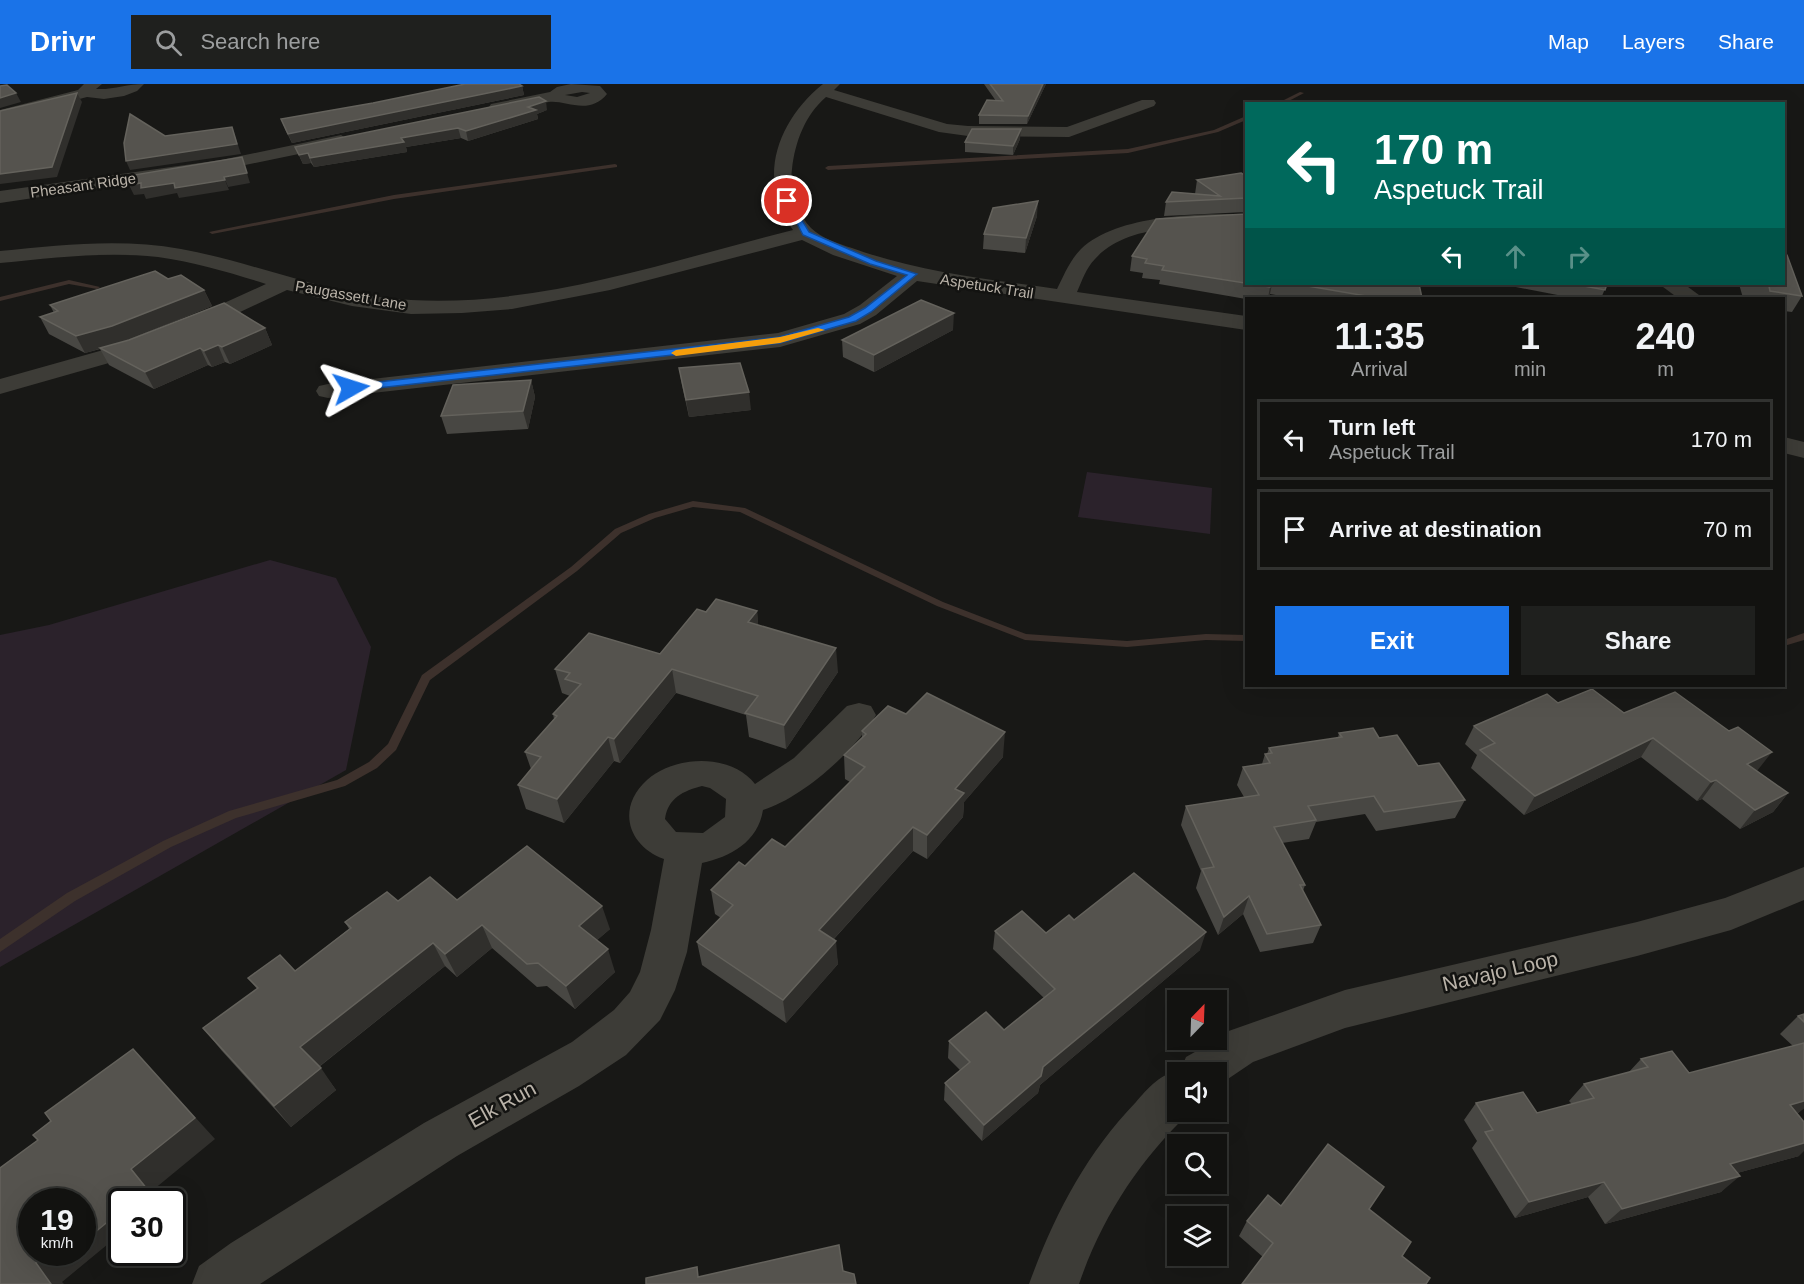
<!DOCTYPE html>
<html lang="en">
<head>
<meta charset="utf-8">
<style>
  body { margin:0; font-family:Arial,sans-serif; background:#1f201e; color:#f1f3f6; height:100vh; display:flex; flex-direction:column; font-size:22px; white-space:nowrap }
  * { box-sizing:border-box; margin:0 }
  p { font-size:20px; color:#9c9e9f }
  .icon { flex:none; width:33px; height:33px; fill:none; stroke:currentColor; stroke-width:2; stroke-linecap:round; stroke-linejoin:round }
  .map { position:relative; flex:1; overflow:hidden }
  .panel { position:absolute; left:1245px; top:213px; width:540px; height:390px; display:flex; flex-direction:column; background:#121210; border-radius:0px; box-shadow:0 6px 24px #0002,0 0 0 2px #313230 }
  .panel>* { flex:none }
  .hud { position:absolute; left:1245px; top:18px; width:540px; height:183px; border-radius:0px; box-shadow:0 6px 24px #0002,0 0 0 2px #313230; background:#00695c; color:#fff; overflow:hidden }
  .needle { width:39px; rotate:23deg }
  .fabs { position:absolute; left:1167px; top:906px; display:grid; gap:12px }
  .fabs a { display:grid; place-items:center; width:60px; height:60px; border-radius:0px; background:#121210; box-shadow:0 6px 24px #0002,0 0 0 2px #313230; font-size:30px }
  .speed { position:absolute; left:18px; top:1104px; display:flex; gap:12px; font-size:30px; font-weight:700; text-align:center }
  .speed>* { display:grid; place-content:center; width:78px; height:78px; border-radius:50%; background:#121210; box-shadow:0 6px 24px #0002,0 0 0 2px #313230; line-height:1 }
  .speed small { font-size:15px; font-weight:400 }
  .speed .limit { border:3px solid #111; border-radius:9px; background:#fff; color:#111 }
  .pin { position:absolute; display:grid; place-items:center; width:51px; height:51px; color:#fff; margin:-26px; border:3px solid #fff; border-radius:50%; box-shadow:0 2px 6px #0007 }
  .me { position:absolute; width:66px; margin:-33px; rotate:84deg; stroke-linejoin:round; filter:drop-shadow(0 0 4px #0008) }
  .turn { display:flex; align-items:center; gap:21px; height:126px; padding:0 30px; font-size:27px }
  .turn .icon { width:78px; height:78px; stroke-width:2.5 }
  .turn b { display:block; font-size:42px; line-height:51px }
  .lanes { display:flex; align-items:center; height:57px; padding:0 30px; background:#0003; justify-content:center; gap:30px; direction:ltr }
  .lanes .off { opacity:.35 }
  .eta { display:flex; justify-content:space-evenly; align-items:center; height:102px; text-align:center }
  .eta b { font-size:36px; font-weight:600; line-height:42px }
  .button { display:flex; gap:12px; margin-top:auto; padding:12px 30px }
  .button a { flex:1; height:69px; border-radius:0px; background:#1a73e8; color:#fff; font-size:24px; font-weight:600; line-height:69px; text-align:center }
  .button a+a { background:#1f201e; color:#f1f3f6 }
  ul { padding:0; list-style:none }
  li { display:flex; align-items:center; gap:18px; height:81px; margin:0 12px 9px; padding:0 18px; border:3px solid #313230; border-radius:0px }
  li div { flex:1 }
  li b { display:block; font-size:22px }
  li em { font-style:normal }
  header { display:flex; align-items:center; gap:36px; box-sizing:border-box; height:84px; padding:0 30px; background:#1a73e8; color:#fff }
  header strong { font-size:28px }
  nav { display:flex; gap:33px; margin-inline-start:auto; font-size:21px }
  .search { width:420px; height:54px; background:#1f201e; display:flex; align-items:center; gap:15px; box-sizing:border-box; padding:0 21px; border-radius:0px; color:#9c9e9f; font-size:22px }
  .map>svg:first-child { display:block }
</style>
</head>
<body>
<header>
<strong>Drivr</strong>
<div class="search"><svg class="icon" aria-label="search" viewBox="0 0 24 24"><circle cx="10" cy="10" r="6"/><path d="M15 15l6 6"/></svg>Search here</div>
<nav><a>Map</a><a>Layers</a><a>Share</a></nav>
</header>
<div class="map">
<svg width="1804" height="1200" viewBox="0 0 1804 1200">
  <rect width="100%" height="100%" fill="#181816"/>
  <!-- green -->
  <g fill="#2b222b">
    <polygon points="1087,388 1212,404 1210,450 1078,433"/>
    <polygon points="270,476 336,494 371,563 346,686 0,883 0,551 49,541"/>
  </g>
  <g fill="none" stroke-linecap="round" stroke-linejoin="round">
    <!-- stream -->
    <g fill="#3d312c" fill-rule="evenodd">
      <polygon points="1300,8 1304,9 1283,20 1276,20"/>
      <polygon points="1246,32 1246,36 1218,48 1128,69 828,86 825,84 828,82 1128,65 1214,46"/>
      <polygon points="615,80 617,81 617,83 394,115 212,150 209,148 394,111"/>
      <polygon points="69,196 100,203 97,205 69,200 0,217 0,213"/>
      <polygon points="693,417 745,424 943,518 1026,550 1127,557 1206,550 1246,551 1246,557 1206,556 1127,563 1025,556 937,522 740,428 693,423 655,434 621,449 577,487 430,596 396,666 377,684 345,702 236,734 171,763 75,817 0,868 0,855 67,809 163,757 229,727 337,696 369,678 388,660 422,591 571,483 615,445 649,430"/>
      <polygon points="1804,549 1804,556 1784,562 1784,556"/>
    </g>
    <!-- minor -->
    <g fill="#3d3c37" fill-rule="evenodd">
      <path d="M 84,0 L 102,0 L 96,5 C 113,6 127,0 144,0 L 137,7 L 124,12 L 104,15 L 87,13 L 0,36 L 0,26 L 78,6 Z"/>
      <path d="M 571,0 L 600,2 L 607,10 C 589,32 566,16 549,18 C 531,20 514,24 497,28 L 489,23 L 491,20 L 550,8 L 557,3 ZM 582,8 L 590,9 L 577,13 L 565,11 Z"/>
      <path d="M 823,0 L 840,0 L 834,6 L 947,40 L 968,42 L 1067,43 L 1142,16 L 1154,16 L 1156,19 L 1154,22 L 1069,53 L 968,52 L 939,48 L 826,13 C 805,31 795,58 792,85 C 789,106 797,129 811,144 C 821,154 839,160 852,164 C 918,188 988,195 1057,205 C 1064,191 1070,176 1081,165 C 1118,130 1199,130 1246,130 L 1246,142 C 1200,143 1129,137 1095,175 C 1086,184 1082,197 1077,208 L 1246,232 L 1246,246 L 917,197 L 876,231 L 860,240 L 780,263 L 328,314 L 319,312 L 316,307 L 319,302 L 328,300 L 778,249 L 844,230 L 860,221 L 897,192 L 833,171 L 802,156 L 610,206 L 512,225 L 462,229 L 411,230 L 352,222 L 287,206 L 204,245 L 137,271 L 0,310 L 0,295 L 121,261 L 189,235 L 266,200 C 231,189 195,178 158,173 C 105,167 52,174 0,179 L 0,167 C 60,161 121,154 181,165 C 258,179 332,213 411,216 C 541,223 668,177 793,146 C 756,96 777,37 823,0 Z"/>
      <polygon points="341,51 349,56 347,60 221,86 0,119 0,107 221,76"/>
      <polygon points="1659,200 1684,200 1703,214 1678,214"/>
      <polygon points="1784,353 1804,358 1804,374 1784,369"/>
      <path d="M 859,619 L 871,622 L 876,631 C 855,667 802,714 763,726 C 758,758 730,773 702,779 L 687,868 L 675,906 L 660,936 L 626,971 L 579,1002 L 457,1072 L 260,1200 L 192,1200 L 199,1182 L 231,1159 L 424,1039 L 572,958 L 614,926 L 630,908 L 640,888 L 651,846 L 664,775 C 628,762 616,724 647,696 C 675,671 731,669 755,700 L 794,674 L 847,622 ZM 702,702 L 710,704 L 726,715 L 725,733 L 703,749 L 676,748 L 665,735 C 668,714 683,707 702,702 Z"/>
      <path d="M 1804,783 L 1804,816 L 1731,846 L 1637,872 L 1345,944 L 1253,978 L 1216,1003 L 1216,988 L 1178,988 L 1178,1028 L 1190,1028 C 1139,1077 1102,1133 1079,1200 L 1029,1200 C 1054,1132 1085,1071 1136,1018 C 1147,1005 1162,988 1180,987 L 1186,973 L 1216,956 L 1223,949 L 1345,906 L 1637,838 L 1725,814 Z"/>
    </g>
  </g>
  <!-- wall -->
  <g fill="#484743">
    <polygon points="984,0 1046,0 1027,40 979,40 979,31 996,17"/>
    <polygon points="522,2 524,11 292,59 285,45 281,35"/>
    <polygon points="547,26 537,30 538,35 468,57 461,54 406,63 407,68 314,83 311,79 303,80 295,63"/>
    <polygon points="1020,55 1013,71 965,68 965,58"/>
    <polygon points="1246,92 1246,200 1419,200 1422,214 1293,214 1270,210 1269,214 1246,215 1159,200 1160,196 1142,194 1143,189 1130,187 1132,172 1246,130 1246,128 1164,132 1166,118 1195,110 1197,96"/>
    <polygon points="1037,132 1025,169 983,165 984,150"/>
    <polygon points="168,195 204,206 212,222 121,259 265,244 272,261 230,280 225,278 212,283 208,281 154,305 109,281 100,265 85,269 49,250 40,233 54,229 50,221"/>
    <polygon points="1500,200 1607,200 1602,212 1611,214 1573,214"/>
    <polygon points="1739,200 1784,200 1802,212 1792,228 1784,227 1784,214 1743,214"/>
    <polygon points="953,246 874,288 843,273 842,256"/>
    <polygon points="679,284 751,326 689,333 682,301"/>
    <polygon points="531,296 535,313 528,345 447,350 441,332"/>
    <polygon points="757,527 758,541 838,588 786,665 749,653 746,631 676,609 620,679 614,677 564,739 526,725 518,701 531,685 525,668 554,635 553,630 570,612 562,609 555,585 660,570 706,528"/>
    <polygon points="1558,619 1624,629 1757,687 1788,709 1773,728 1740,745 1702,715 1697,717 1641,673 1524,731 1471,684 1477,671 1465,660 1474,642"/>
    <polygon points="906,630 1003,673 964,718 963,733 927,775 913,767 834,855 838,880 786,939 702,881 697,858 721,834 715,830 711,806 745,782 785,763 850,698 845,695 844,671 862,654 862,647"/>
    <polygon points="1339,649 1379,654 1465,716 1455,734 1376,747 1365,730 1316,738 1309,755 1282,759 1305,801 1303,807 1321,841 1313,859 1260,868 1243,830 1218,851 1196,804 1201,787 1181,741 1186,722 1244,713 1237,701 1243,683 1262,680 1265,670 1267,670 1269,664 1338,654"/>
    <polygon points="457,816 610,845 597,856 615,888 575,925 547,902 537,903 492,864 457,893 445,882 319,983 336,1006 291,1043 222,967 203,944 257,905 248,894 295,887 349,845 345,838 398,817"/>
    <polygon points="1074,836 1200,866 1040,1001 1038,1009 982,1057 944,1016 945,999 960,986 948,974 949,957 1004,946 1044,914 993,865 995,847 1046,849"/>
    <polygon points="1804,930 1804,1024 1797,1030 1799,1072 1737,1089 1721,1108 1605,1140 1588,1113 1515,1134 1472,1064 1477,1057 1464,1036 1476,1019 1537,1029 1572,1020 1569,1017 1584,1000 1629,988 1641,975 1689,989 1793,962 1780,950 1798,932"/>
    <polygon points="1281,1122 1369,1125 1402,1172 1263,1173 1239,1152 1247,1137"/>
  </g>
  <!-- shaded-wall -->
  <g fill="#302f2c">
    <polygon points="1043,0 1046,0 1027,40 1028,32"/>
    <polygon points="522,2 524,11 292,59 288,50"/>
    <polygon points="16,9 21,18 0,24 0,14"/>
    <polygon points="77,9 82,18 57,93 0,100 0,90"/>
    <polygon points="546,17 547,26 537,30 538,35 468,57 466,47 528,23"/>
    <polygon points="232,43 241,70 130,86 126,77"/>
    <polygon points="458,44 461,54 406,63 407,68 314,83 310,74 401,54"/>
    <polygon points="1021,45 1020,55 1013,71 1013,62"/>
    <polygon points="308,69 311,79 303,80 299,71"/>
    <polygon points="242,73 250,99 228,103 224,93"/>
    <polygon points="225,96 229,106 179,114 177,109 146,115 144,110 134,111 129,101 141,99 174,99"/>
    <polygon points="1038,117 1037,132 1025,169 1026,154"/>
    <polygon points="1272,200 1270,210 1268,214 1270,203"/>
    <polygon points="204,206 212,222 120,259 85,269 76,252"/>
    <polygon points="954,229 953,246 874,288 874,271"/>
    <polygon points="265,244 272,261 230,280 222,263"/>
    <polygon points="218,261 225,278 212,283 204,267"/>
    <polygon points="200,264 208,281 154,305 145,288"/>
    <polygon points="531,296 535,313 528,345 523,327"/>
    <polygon points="749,308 751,326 689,333 686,316"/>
    <polygon points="757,527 759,551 748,538"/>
    <polygon points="836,564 838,588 786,665 784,641"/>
    <polygon points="672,585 676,609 620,679 614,655"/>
    <polygon points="1005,648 1003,673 964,718 963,733 927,775 927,751 955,705"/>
    <polygon points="608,653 614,677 564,739 557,715"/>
    <polygon points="1653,654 1641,673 1524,731 1535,712"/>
    <polygon points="1772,668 1757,687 1747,680"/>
    <polygon points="1716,696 1702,715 1697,717 1711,698"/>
    <polygon points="1788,709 1773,728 1740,745 1755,726"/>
    <polygon points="913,743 913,767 821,869 819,846"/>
    <polygon points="1249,812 1243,830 1218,851 1224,833"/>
    <polygon points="602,822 610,845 587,865 579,842"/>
    <polygon points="482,841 492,864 457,893 445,870"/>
    <polygon points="1206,848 1200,866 1040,1001 1038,1009 982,1057 984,1041 1043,983"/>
    <polygon points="836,857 838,880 786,939 783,916"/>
    <polygon points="433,859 445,882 316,985 300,963"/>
    <polygon points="608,865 615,888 575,925 566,902"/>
    <polygon points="133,965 215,1055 153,1106 163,1118 132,1118 131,1085"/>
    <polygon points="321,984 336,1006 291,1043 274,1022"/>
    <polygon points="1804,1017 1804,1024 1796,1031 1790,1021"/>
    <polygon points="1804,1059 1804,1067 1799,1072 1712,1096 1730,1080"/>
    <polygon points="1740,1092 1721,1108 1605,1140 1622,1125"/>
    <polygon points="1604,1098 1588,1113 1515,1134 1529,1118"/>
    <polygon points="122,1126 122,1165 118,1168 108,1160 62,1198 64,1200 51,1200 36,1179 49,1168 82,1168 82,1141 85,1139"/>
  </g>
  <!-- building -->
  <g fill="#55534e" stroke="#64625c" stroke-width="1.5">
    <polygon points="465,0 519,0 522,2 288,50 281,35 373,19"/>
    <polygon points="990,0 1043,0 1028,32 979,31 987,16 1003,17"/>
    <polygon points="7,1 16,9 0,14 0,2"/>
    <polygon points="77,9 52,83 0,90 0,27"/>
    <polygon points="539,13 546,17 528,23 536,26 466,47 458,44 401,54 404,58 310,74 308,69 299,71 295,63"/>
    <polygon points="130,30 165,52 232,43 237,60 126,77 124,59"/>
    <polygon points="972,45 1021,45 1013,62 965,58"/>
    <polygon points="242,73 247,89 224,93 225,96 175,104 174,99 141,104 141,99 129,101 128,92"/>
    <polygon points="1241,89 1246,92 1246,114 1166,118 1172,108 1220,112 1197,96"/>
    <polygon points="1038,117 1026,154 984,150 993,124"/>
    <polygon points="1246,130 1246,200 1272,200 1270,203 1162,186 1164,182 1145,179 1147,175 1132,172 1156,135"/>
    <polygon points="1784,170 1787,171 1802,212 1770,207 1769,202 1752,200 1784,200"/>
    <polygon points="155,187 168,195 181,191 204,206 112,242 76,252 40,233 58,227 50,221"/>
    <polygon points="1296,200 1419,200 1422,214 1378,214"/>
    <polygon points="1573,200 1607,200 1605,206"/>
    <polygon points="1598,212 1611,214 1596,214"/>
    <polygon points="921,216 954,229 874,271 842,256"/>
    <polygon points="224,219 265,244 222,263 218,261 204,267 200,264 145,288 100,264 129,256"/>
    <polygon points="740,279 749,308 686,316 679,284"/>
    <polygon points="531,296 523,327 441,332 453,301"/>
    <polygon points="716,515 757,527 748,538 836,564 784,641 745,629 758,612 672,585 614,655 608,653 557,715 518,701 541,673 525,668 557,632 553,630 581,600 565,595 570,589 555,585 589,549 660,570 697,525 706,528"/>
    <polygon points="1592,605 1624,629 1675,608 1729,647 1738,643 1772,668 1747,680 1788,709 1755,726 1716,696 1711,698 1653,654 1535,712 1480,666 1495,659 1474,642 1547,610 1558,619"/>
    <polygon points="927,609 1005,648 955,705 964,709 927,751 913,743 819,846 836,857 783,916 697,858 733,821 711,806 739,778 745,782 772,755 785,763 865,683 844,671 866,650 862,647 888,622 906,630"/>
    <polygon points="1373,644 1379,654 1397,651 1418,682 1439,679 1465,716 1384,728 1374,712 1308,722 1316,736 1274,743 1305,801 1300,801 1321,841 1267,850 1249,812 1224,833 1202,785 1214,783 1186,722 1259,711 1243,683 1270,679 1265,670 1272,669 1269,664 1342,653 1339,649"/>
    <polygon points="527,762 602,822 579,842 608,865 566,902 538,879 527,880 482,841 445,870 433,859 300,963 321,984 274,1022 203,944 258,904 248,894 280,871 295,887 351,844 345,838 387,808 398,817 430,793 457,816"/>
    <polygon points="1134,789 1206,848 1043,983 1041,992 984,1041 945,999 970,978 949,957 986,928 1004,946 1055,905 995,847 1022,827 1046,849 1069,831 1074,836"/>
    <polygon points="1804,930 1804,938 1798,932"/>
    <polygon points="1804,959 1804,1017 1790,1021 1804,1038 1804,1059 1730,1080 1740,1092 1622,1125 1604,1098 1529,1118 1485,1048 1493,1046 1476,1019 1523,1008 1537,1029 1594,1014 1584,1000 1648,983 1641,975 1672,967 1689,989"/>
    <polygon points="133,965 195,1034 131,1085 147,1105 132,1118 122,1118 122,1126 94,1149 85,1139 82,1141 82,1118 32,1118 32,1168 49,1168 36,1179 51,1200 0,1200 0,1084 38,1056 33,1051 51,1037 45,1029"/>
    <polygon points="1328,1060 1384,1103 1369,1125 1411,1158 1402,1172 1430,1194 1426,1200 1242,1200 1273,1159 1247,1137 1268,1111 1281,1122"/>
    <polygon points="839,1161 843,1187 854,1190 856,1200 646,1200 646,1194 697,1183 698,1193"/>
  </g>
  <!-- route -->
  <polygon fill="#1a73e8" stroke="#114b97" stroke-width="1.5" points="785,116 790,116 809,148 876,177 917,190 871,228 856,237 780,259 351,307 346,304 351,301 779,253 849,233 865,224 907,191 870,180 803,151"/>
  <!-- slow -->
  <polygon fill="#f59e0b" points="818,244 825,246 780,259 676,272 671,269 676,266 780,253"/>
  <g text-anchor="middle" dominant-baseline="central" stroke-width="5" stroke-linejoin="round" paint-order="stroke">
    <!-- far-street labels -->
    <g font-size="15" fill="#b9b2a8" stroke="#131311">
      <text transform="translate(83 101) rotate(-8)">Pheasant Ridge</text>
      <text transform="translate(987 202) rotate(9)">Aspetuck Trail</text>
      <text transform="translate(351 211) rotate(10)">Paugassett Lane</text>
    </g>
    <!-- near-street labels -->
    <g font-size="21" fill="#b9b2a8" stroke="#131311">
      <text transform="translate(1500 887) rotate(-13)">Navajo Loop</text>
      <text transform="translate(502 1020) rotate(-29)">Elk Run</text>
    </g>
  </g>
</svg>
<div class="fabs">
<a><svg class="needle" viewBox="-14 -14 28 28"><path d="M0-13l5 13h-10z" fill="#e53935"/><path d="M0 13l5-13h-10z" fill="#9c9e9f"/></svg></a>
<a><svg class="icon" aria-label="sound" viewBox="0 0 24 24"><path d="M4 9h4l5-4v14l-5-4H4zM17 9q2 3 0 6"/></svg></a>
<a><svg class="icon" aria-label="search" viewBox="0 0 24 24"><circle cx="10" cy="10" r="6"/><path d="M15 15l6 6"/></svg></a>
<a><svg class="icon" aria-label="layers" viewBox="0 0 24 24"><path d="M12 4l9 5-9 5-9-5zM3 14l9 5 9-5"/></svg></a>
</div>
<div class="speed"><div>19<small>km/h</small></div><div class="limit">30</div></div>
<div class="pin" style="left:787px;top:117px;background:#d93025"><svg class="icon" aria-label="arrive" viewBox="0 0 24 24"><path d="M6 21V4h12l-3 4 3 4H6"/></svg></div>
<svg class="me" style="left:351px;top:304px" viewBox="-20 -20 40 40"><path d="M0-17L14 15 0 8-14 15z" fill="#1a73e8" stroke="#fff" stroke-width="4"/></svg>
<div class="hud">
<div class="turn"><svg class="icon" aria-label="left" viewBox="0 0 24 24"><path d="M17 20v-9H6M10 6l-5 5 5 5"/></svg><div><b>170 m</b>Aspetuck Trail</div></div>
<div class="lanes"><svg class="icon" aria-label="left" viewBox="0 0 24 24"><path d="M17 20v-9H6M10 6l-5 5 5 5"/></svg><svg class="icon off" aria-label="ahead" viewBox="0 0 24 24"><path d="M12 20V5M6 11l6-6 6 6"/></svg><svg class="icon off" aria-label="right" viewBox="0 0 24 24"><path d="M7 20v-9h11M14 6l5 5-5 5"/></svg></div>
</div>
<section class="panel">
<div class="eta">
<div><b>11:35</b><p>Arrival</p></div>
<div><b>1</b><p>min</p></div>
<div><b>240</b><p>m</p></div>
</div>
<ul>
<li><svg class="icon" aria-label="left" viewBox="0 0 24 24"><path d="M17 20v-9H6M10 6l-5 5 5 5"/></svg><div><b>Turn left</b><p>Aspetuck Trail</p></div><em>170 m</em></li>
<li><svg class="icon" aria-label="arrive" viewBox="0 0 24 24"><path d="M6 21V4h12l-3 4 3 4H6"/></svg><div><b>Arrive at destination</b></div><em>70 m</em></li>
</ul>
<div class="button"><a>Exit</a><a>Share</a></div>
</section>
</div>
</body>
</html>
